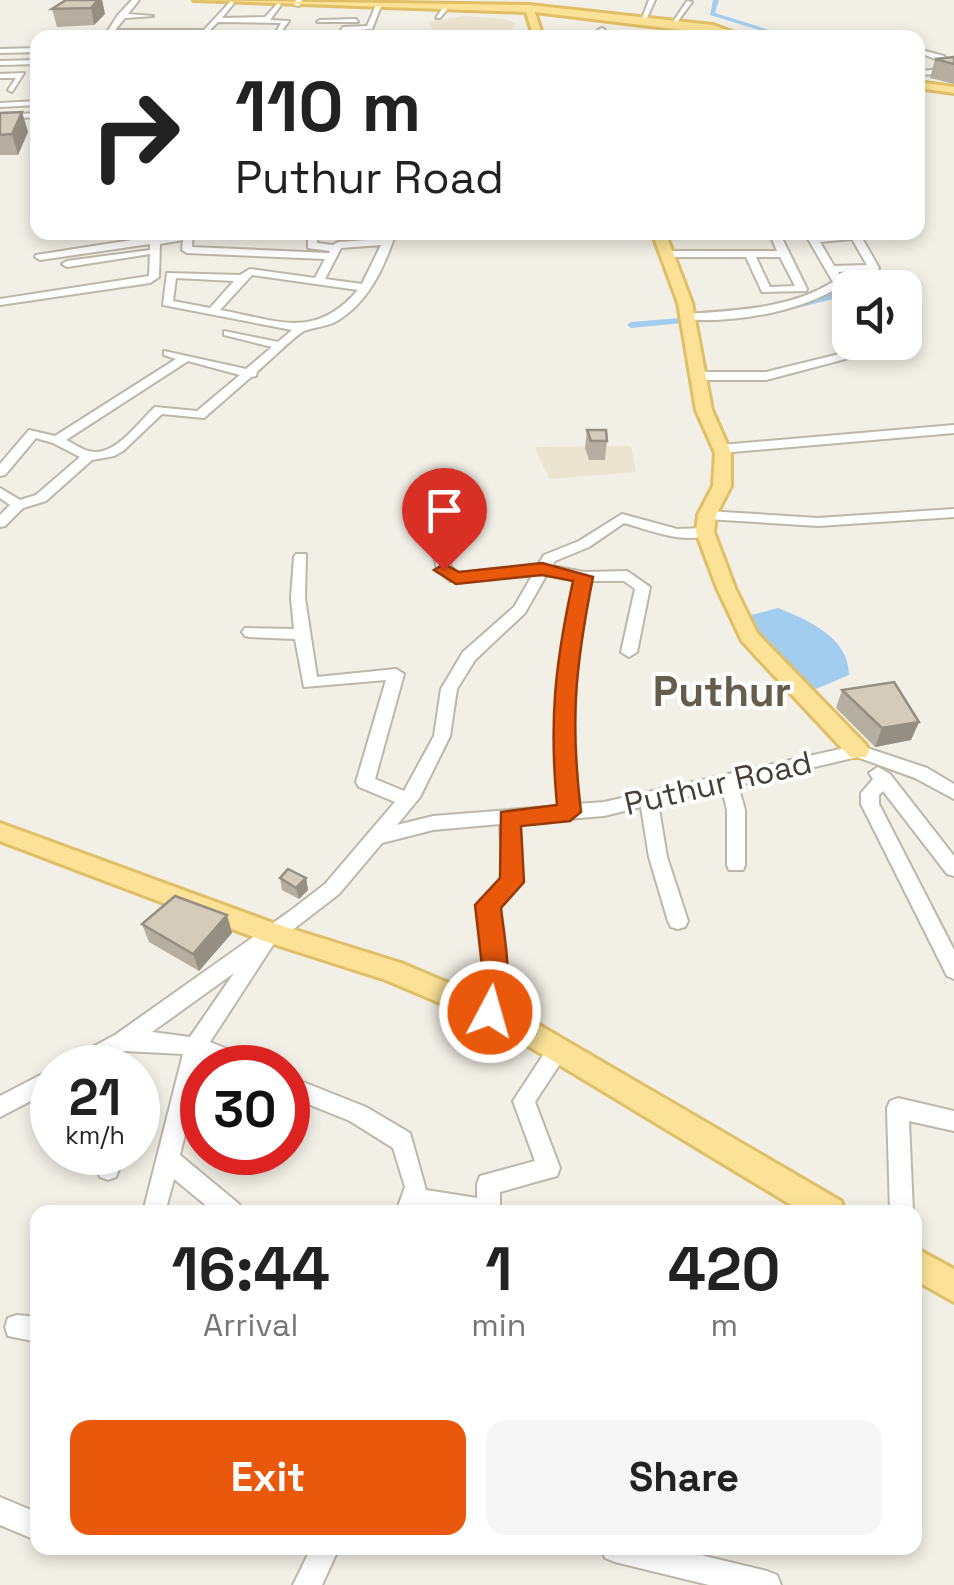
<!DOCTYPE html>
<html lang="en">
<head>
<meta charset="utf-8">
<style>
  body { margin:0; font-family:"Space Grotesk",sans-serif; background:#f6f6f6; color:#222; height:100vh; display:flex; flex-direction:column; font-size:38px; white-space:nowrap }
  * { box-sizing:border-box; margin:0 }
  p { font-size:32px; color:#767676 }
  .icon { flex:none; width:55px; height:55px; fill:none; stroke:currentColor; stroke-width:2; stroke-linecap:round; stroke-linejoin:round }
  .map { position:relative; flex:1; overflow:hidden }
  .drawer { position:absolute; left:30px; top:1205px; width:892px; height:350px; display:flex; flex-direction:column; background:#fff; border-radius:20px; box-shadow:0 5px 15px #0003 }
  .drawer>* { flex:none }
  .top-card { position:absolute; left:30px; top:30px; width:895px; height:210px; border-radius:20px; box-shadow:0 5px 15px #0003; background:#fff; color:#222; overflow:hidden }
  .tools { position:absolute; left:832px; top:270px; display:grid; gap:20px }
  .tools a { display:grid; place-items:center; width:90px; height:90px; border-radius:20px; background:#fff; box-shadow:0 5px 15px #0003; font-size:50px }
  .speed { position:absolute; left:30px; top:1045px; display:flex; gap:20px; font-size:50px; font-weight:700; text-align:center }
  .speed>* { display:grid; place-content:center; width:130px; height:130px; border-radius:50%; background:#fff; box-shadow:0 5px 15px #0003; line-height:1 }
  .speed small { font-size:25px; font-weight:400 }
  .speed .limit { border:15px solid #d22; background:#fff; color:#111 }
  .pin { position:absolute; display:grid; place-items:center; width:85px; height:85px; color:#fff; margin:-102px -42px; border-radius:50% 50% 50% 0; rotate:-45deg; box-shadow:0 0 10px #0007 }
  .pin .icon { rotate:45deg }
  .me { position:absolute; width:110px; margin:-55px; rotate:6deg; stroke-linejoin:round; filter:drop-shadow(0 0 8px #0008) }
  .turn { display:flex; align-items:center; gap:35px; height:210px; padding:0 40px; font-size:45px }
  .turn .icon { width:130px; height:130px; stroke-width:2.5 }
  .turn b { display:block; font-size:70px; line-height:85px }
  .eta { display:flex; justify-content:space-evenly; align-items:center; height:170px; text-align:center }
  .eta b { font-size:60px; font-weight:700; line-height:70px }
  .action { display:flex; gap:20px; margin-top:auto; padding:20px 40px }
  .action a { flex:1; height:115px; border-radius:20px; background:#ea580c; color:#fff; font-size:40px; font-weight:700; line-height:115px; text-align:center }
  .action a+a { background:#f6f6f6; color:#222 }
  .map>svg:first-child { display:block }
</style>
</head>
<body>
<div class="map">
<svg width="954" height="1585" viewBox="0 0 954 1585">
  <rect width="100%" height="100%" fill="#f2efe6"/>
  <!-- education -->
  <g fill="#ebe4d0">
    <polygon points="464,16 504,19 516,23 508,37 444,38 437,37 428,22"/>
    <polygon points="631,446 636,472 549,479 535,447"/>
  </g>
  <!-- water -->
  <path fill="#a3cdee" d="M 778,608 C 810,621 848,637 849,675 L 816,689 C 788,677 762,643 748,616 Z"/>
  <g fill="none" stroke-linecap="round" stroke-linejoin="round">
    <!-- canal -->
    <g fill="#a3cdee" fill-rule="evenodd">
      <polygon points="713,0 719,0 715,13 795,38 785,38 710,15"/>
      <polygon points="834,269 840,269 846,286 841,297 777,313 773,310 835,293 838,286"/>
      <polygon points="680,318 683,319 683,323 631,328 627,325 631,322"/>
    </g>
    <defs>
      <g id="minor">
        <polygon points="132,0 139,0 128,14 153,16 125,18 115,30 204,30 231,1 234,3 222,18 265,17 278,3 281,5 270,20 289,21 281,32 277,30 281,23 218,22 206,34 112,34 109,38 103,38 118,15"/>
        <polygon points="296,0 302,0 299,6 294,5"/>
        <polygon points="649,0 655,0 646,20 641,21"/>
        <polygon points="687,1 692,2 675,25 671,25"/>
        <polygon points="376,5 381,6 372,29 346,31 346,38 310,38 339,33 343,27 367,26"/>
        <polygon points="444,6 449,7 440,18 436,18"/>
        <polygon points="356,19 358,22 317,22 320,20"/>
        <polygon points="602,28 604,29 609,38 602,38 598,30"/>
        <polygon points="724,35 727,35 728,38 720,38"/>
        <polygon points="38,48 38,52 0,53 0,49"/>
        <polygon points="925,51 944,56 953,73 918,75 918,71 945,69 938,60 925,55"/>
        <polygon points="38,60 38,64 0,65 0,61"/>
        <polygon points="24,73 12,92 8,90 16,78 0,78 0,74"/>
        <polygon points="38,101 38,105 0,107 0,103"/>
        <polygon points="38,113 38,117 0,119 0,115"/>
        <path d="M 183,232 L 193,232 L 192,247 L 329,253 L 330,251 L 308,248 L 308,232 L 318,232 L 317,243 L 333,245 L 338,242 L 384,239 L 386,232 L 396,232 C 385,266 368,304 335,322 C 325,327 314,327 304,331 C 295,336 267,363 257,372 L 256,376 L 251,377 L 204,418 L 162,414 L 123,451 L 114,456 L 92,460 L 46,501 L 23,508 L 5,526 L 0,527 L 0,515 L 10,505 L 0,498 L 0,488 L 20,500 L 36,495 L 80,457 L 53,443 L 36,438 L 5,475 L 0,476 L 0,464 L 29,430 L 55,436 L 176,359 L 164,355 L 164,351 L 246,369 L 272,347 L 224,335 L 224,331 L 278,342 L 292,330 L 163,305 L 167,273 L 240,275 L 250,269 L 315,278 L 325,259 L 187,253 L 182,250 L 183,240 L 160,244 L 159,277 L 150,283 L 0,305 L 0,299 L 149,276 L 150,254 L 67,267 L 62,264 L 67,261 L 150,250 L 150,244 L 40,260 L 35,257 L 36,255 ZM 381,245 L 362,284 L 325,279 L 341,248 ZM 252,275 L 358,290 C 314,341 277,320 220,310 ZM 176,278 L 234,281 L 210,308 L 173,301 ZM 188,361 L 240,375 L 197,411 L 155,407 C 138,422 114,459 88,451 C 81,449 73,443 66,440 Z"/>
        <path d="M 769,232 L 779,232 L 807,289 L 806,291 L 762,292 L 746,257 L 667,257 L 662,254 L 667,251 L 777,251 ZM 756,257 L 780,257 L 795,286 L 770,287 Z"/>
        <path d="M 804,232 L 814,232 L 816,236 L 904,232 L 862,238 L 879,268 L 878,270 L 838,272 L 844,283 L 843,285 C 800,312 733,324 683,319 L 683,315 L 687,314 C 738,310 789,309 833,282 ZM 852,239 L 867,265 L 834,266 L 820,242 Z"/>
        <polygon points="864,348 868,349 868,353 766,380 698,380 692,376 698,372 766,372"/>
        <polygon points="954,425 954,433 721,453 715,449 721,445"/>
        <polygon points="954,509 954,517 818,526 707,519 700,515 707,511 818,518"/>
        <path d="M 622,514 L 677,529 L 705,528 L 712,532 C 688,547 650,530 624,523 L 589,547 L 555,561 L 552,566 L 584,572 L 627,571 L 650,587 L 637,652 L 629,657 L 621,652 L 635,589 L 624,581 L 590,581 C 575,656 570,728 577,804 L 604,802 L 858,745 L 927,768 L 954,784 L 954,799 L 915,778 L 857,757 L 738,785 L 745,810 L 745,865 L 743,870 L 729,870 L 727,865 L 727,810 L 722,789 L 658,803 L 667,857 L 688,921 L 685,927 L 678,929 L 671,927 L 668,921 L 649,857 L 641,807 L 604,816 L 518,823 L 521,882 L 498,908 L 505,966 L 500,1012 L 497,1018 L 490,1021 L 483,1018 L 480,1012 L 485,966 L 478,905 L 503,879 L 500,824 L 433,830 L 382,843 L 339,894 L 273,945 L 210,1042 L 257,1061 L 259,1068 L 226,1068 L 203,1059 L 180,1155 L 239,1204 L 242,1212 L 214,1212 L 174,1179 L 165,1212 L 143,1212 L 183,1054 L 124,1051 L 95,1068 L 64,1068 L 66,1061 L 115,1035 L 290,911 L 325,884 L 395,802 L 359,787 L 356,782 L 386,680 L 304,687 L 295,639 L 250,637 L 245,636 L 242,632 L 245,628 L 294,629 L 291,598 L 294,557 L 296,554 L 306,554 L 305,598 L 317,677 L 396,669 L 404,674 L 375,779 L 404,791 L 434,736 L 441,689 L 463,652 L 514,607 L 533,574 L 450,581 L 437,569 L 431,540 L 433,537 L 443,537 L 451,567 L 458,573 L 538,565 L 544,555 L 579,541 ZM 547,574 L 576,580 C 559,656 553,729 560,806 L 433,816 L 397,825 L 420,797 L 450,736 L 457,689 L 475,660 L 525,613 ZM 234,973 L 190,1037 L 152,1032 Z"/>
        <polygon points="878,767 890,774 954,856 954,876 947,874 883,791 879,795 879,804 954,950 954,979 947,976 861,804 861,793 873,779 869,773"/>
        <polygon points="558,1040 565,1043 569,1050 535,1102 560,1168 557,1176 500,1192 500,1212 396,1212 405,1187 393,1148 350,1121 288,1096 288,1076 366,1107 410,1133 426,1190 477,1198 477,1184 480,1176 535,1161 513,1101 551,1043"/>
        <polygon points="52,1069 52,1090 0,1117 0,1096"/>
        <polygon points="898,1098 954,1111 954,1131 909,1121 913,1212 890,1212 887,1108 890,1101"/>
        <polygon points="97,1152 119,1152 119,1169 116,1177 108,1180 100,1177 97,1169"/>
        <polygon points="17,1315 38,1317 38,1342 8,1336 5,1327 8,1318"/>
        <polygon points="0,1497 38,1513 38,1541 0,1525"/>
        <polygon points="311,1548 339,1548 322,1585 293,1585"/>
        <polygon points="601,1548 671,1548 767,1571 777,1575 781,1585 709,1585 615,1562 605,1558"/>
      </g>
      <g id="major">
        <polygon points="194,0 529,5 713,25 748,38 535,12 543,38 534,38 526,12"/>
        <polygon points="918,82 954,87 954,93 918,88"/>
        <polygon points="652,232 665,232 692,303 712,410 731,453 731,486 716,515 714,532 735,588 757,633 866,745 869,751 866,757 850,757 742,641 717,588 696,532 698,515 713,486 715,453 696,410 678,303"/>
        <polygon points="0,823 276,924 401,963 515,1011 841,1201 845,1212 803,1212 497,1027 386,980 264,941 0,841"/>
        <polygon points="915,1248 954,1269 954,1302 915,1280"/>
      </g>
    </defs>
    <!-- minor casing -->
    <use href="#minor" stroke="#bdb7a9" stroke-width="4"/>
    <!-- major casing -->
    <use href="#major" stroke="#e0bf66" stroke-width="6"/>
    <!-- minor -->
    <use href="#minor" fill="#fff" fill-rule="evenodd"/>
    <!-- major -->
    <use href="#major" fill="#fbe296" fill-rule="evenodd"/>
  </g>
  <!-- wall -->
  <g fill="#b6afa1">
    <polygon points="66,0 102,0 105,14 94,25 57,27 52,9"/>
    <polygon points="954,57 954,84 930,78 935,59"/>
    <polygon points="22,112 28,132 18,155 0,155 0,113"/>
    <polygon points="587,430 607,441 605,460 589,460 585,448"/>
    <polygon points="842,690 919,722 911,740 875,747 836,708"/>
    <polygon points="280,878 306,878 308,890 299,899 282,890"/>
    <polygon points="227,915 232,933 199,971 149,942 142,924"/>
  </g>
  <!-- shaded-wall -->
  <g fill="#948e83">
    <polygon points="98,0 102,0 105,14 94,25 91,8"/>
    <polygon points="22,112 28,132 18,155 12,134"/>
    <polygon points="919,722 911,740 875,747 882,728"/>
    <polygon points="306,878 308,890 299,899 296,888"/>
    <polygon points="227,915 232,933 199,971 193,954"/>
  </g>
  <!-- building -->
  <g fill="#d4cbbb" stroke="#948e83" stroke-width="2.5">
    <polygon points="66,0 98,0 91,8 52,9"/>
    <polygon points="954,57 954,64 935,59"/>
    <polygon points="22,112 12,134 0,135 0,113"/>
    <polygon points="587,430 606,430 607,441 591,441"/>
    <polygon points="894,682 919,722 882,728 842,690"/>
    <polygon points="288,869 306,878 296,888 280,878"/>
    <polygon points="175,896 227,915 193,954 142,924"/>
  </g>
  <!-- route -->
  <path fill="#ea580c" stroke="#983908" stroke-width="2.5" d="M 542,563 L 593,577 C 575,668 570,720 581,812 L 570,821 L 521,826 L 524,882 L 501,908 C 505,944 515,986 499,1020 L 490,1024 L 480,1020 L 476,1012 L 482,966 L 475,905 L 500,878 L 501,812 L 557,805 C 549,720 555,664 573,581 L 542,575 L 456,584 L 434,570 L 444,564 L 459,572 Z"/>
  <g text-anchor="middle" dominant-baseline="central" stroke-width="8" stroke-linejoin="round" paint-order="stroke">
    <!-- street labels -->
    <g font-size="32" fill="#453f35" stroke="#fff">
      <text transform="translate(718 783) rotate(-13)">Puthur Road</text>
    </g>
    <!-- district labels -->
    <g font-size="42" font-weight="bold" fill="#675d4d" stroke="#fff">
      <text x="722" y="691">Puthur</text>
    </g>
  </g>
</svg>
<div class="tools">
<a><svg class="icon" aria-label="sound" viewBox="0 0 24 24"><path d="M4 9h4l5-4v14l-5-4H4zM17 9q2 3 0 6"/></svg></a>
</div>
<div class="speed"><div>21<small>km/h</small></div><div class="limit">30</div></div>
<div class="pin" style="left:444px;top:570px;background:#d93025"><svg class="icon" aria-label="arrive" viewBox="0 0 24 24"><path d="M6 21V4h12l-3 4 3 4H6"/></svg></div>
<svg class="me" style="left:490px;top:1012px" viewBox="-20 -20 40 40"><circle r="17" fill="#ea580c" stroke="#fff" stroke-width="3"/><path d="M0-11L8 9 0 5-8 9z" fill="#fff"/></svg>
<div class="top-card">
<div class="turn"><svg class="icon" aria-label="right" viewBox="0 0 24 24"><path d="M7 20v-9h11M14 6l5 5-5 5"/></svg><div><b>110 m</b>Puthur Road</div></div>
</div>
<section class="drawer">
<div class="eta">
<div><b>16:44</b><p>Arrival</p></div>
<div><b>1</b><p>min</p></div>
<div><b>420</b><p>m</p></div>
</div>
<div class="action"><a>Exit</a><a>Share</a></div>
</section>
</div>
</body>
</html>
